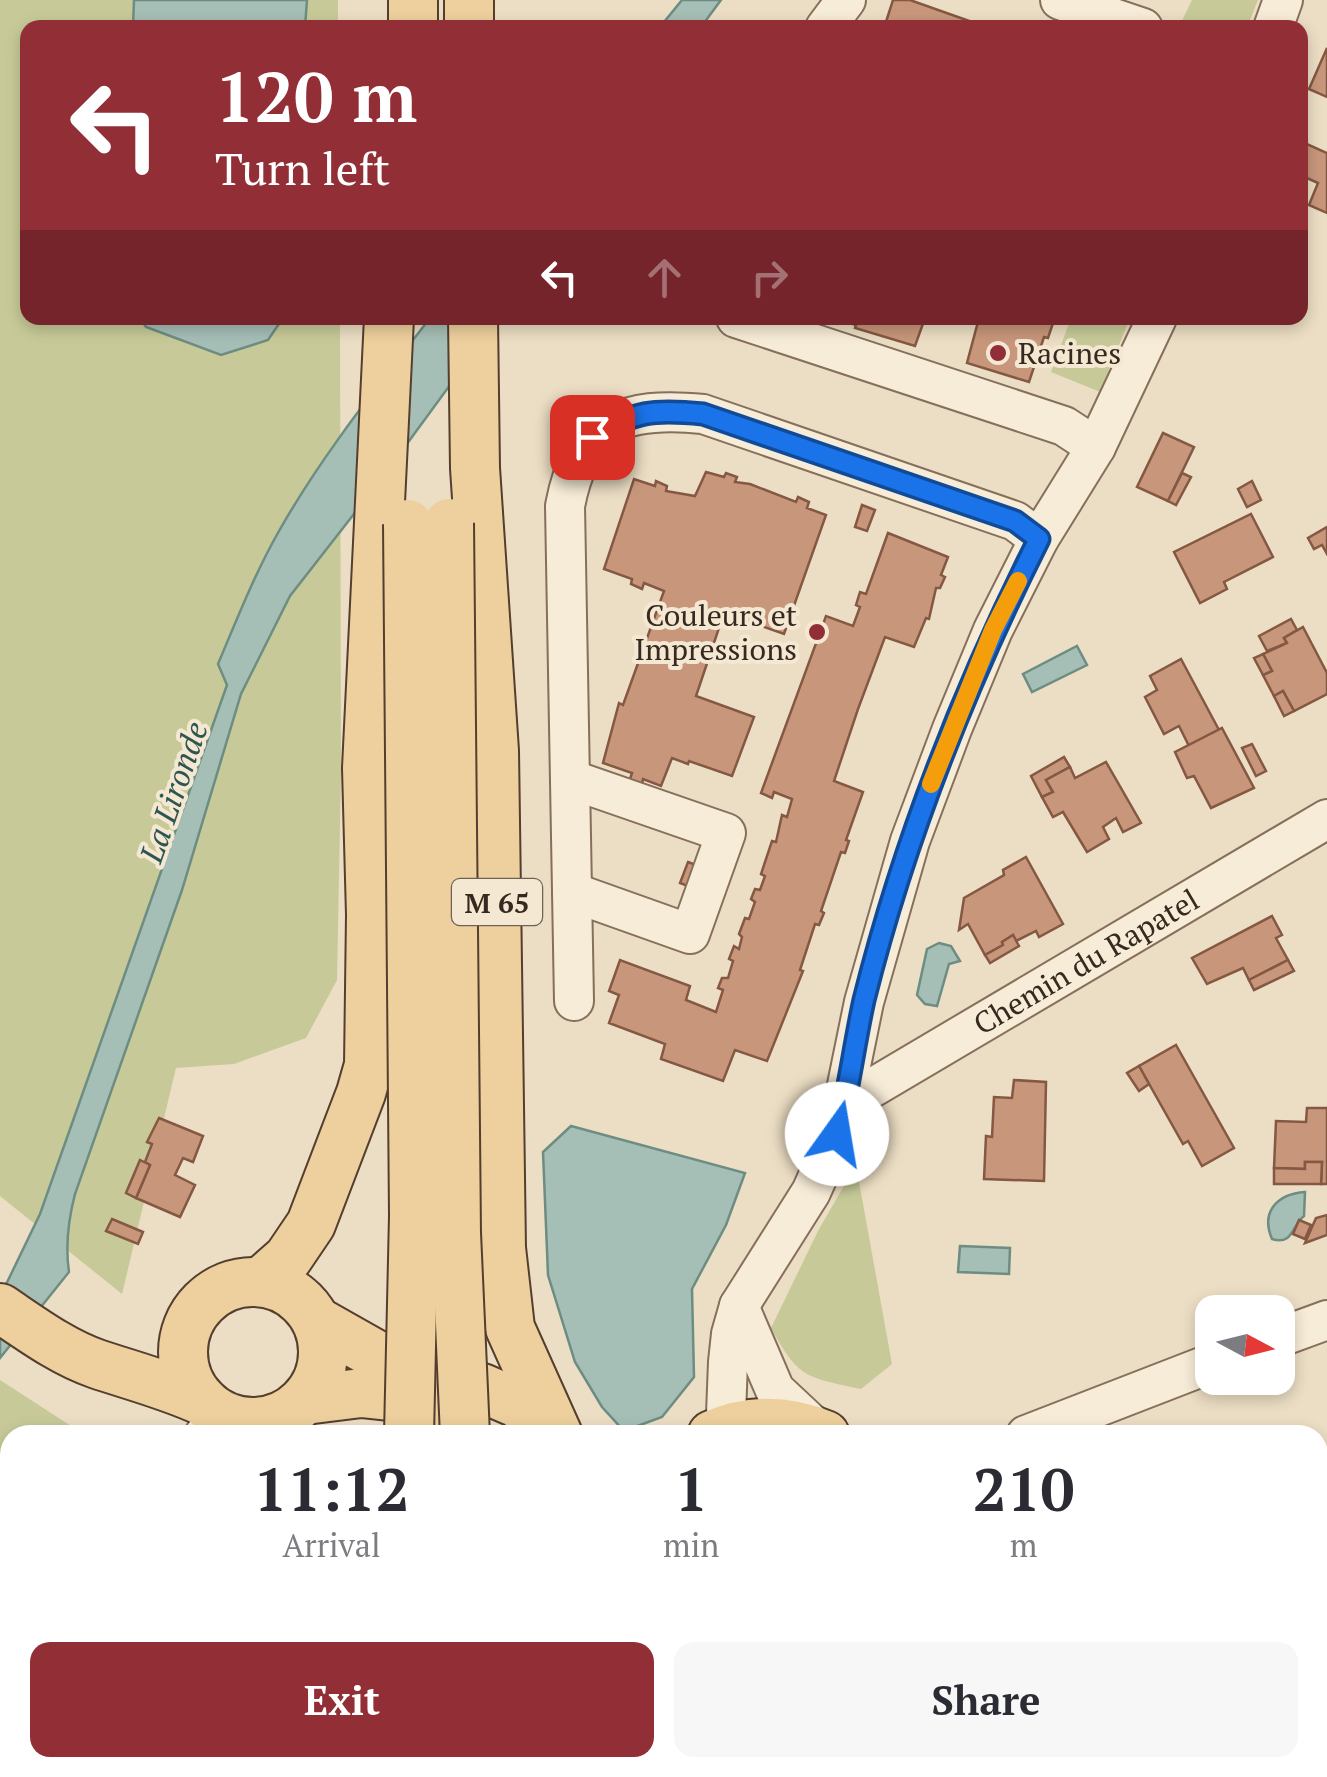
<!DOCTYPE html>
<html lang="en">
<head>
<meta charset="utf-8">
<style>
  body { margin:0; font-family:"PT Serif",serif; background:#f7f7f7; color:#2b2b33; height:100vh; display:flex; flex-direction:column; font-size:38px; white-space:nowrap }
  * { box-sizing:border-box; margin:0 }
  p { font-size:32px; color:#7c7c81 }
  .icon { flex:none; width:55px; height:55px; fill:none; stroke:currentColor; stroke-width:2; stroke-linecap:round; stroke-linejoin:round }
  .map { position:relative; flex:1; overflow:hidden }
  .details { position:absolute; left:0px; top:1425px; width:1328px; height:352px; display:flex; flex-direction:column; background:#fff; border-radius:30px 30px 0 0; box-shadow:0 5px 15px #0003 }
  .details>* { flex:none }
  .top-card { position:absolute; left:20px; top:20px; width:1288px; height:305px; border-radius:20px; box-shadow:0 5px 15px #0003; background:#922e35; color:#fff; overflow:hidden }
  .needle { width:65px; rotate:97deg }
  .buttons { position:absolute; left:1195px; top:1295px; display:grid; gap:20px }
  .buttons a { display:grid; place-items:center; width:100px; height:100px; border-radius:20px; background:#fff; box-shadow:0 5px 15px #0003; font-size:50px }
  .pin { position:absolute; display:grid; place-items:center; width:85px; height:85px; color:#fff; margin:-42px; border-radius:20px; box-shadow:0 5px 15px #0006 }
  .me { position:absolute; width:110px; margin:-55px; rotate:13deg; stroke-linejoin:round; filter:drop-shadow(0 0 8px #0008) }
  .turn { display:flex; align-items:center; gap:35px; height:210px; padding:0 30px; font-size:45px }
  .turn .icon { width:130px; height:130px; stroke-width:2.5 }
  .turn b { display:block; font-size:70px; line-height:85px }
  .lanes { display:flex; align-items:center; height:95px; padding:0 30px; background:#0003; justify-content:center; gap:50px; direction:ltr }
  .lanes .off { opacity:.35 }
  .eta { display:flex; justify-content:space-evenly; align-items:center; height:170px; text-align:center }
  .eta b { font-size:60px; font-weight:700; line-height:70px }
  .button { display:flex; gap:20px; margin-top:auto; padding:20px 30px }
  .button a { flex:1; height:115px; border-radius:20px; background:#922e35; color:#fff; font-size:40px; font-weight:700; line-height:115px; text-align:center }
  .button a+a { background:#f7f7f7; color:#2b2b33 }
  .map>svg:first-child { display:block }
</style>
</head>
<body>
<div class="map">
<svg width="1327" height="1777" viewBox="0 0 1327 1777">
  <rect width="100%" height="100%" fill="#ecdec4"/>
  <!-- green -->
  <g fill="#c7ca98">
    <polygon points="0,0 338,0 338,27 28,28 28,318 340,318 341,773 337,980 306,1038 234,1064 176,1068 122,1294 0,1196"/>
    <polygon points="1192,0 1258,0 1247,27 1179,27"/>
    <polygon points="1071,318 1130,318 1100,392 1051,372"/>
    <path d="M 856,1165 L 892,1364 L 861,1389 C 806,1377 799,1379 771,1328 L 818,1231 Z"/>
    <polygon points="0,1380 85,1435 10,1435 10,1595 0,1604"/>
    <polygon points="10,1658 10,1707 0,1714 0,1664"/>
  </g>
  <!-- water -->
  <g fill="#a6bfb6" stroke="#6d8d83" stroke-width="2.5">
    <polygon points="134,0 307,0 305,27 133,27"/>
    <polygon points="682,0 721,0 701,27 660,27"/>
    <polygon points="140,318 283,318 268,340 221,355 146,327"/>
    <path d="M 430,318 L 499,318 L 382,478 L 290,596 L 241,694 L 182,890 L 75,1194 C 68,1221 65,1245 69,1272 L 0,1358 L 0,1297 L 40,1214 L 227,685 L 218,664 C 237,619 255,573 279,531 C 322,455 377,387 430,318 Z"/>
    <polygon points="1077,646 1087,665 1032,692 1023,674"/>
    <polygon points="939,943 951,946 960,961 949,964 937,1006 925,1004 917,995 927,949"/>
    <polygon points="571,1126 745,1173 726,1225 692,1289 694,1377 662,1417 624,1431 602,1407 575,1362 548,1275 543,1152"/>
    <path d="M 1305,1192 L 1304,1216 C 1292,1225 1293,1246 1272,1239 C 1260,1211 1278,1194 1305,1192 Z"/>
    <polygon points="960,1246 1010,1248 1009,1274 958,1272"/>
  </g>
  <!-- building -->
  <g fill="#c8977b" stroke="#845842" stroke-width="2.5">
    <polygon points="893,0 910,0 989,28 884,28"/>
    <polygon points="1327,48 1327,97 1309,89"/>
    <polygon points="1300,141 1327,153 1327,213 1309,205 1318,183 1300,175"/>
    <polygon points="835,318 925,318 915,346 855,328 856,325"/>
    <polygon points="979,318 1051,318 1050,322 1053,323 1048,338 1044,337 1029,382 967,363"/>
    <polygon points="1163,433 1194,447 1168,501 1137,487"/>
    <polygon points="706,472 724,477 726,473 737,477 735,482 750,484 796,502 798,497 809,502 807,508 826,515 784,634 724,613 696,696 754,717 732,776 689,761 688,764 672,758 661,786 643,779 642,785 630,779 632,773 603,763 619,703 623,705 664,591 644,583 642,589 631,584 632,579 604,569 634,479 655,486 656,481 667,486 666,491 695,496"/>
    <polygon points="1182,473 1191,477 1176,505 1168,501"/>
    <polygon points="1252,481 1261,500 1247,507 1238,489"/>
    <polygon points="862,505 875,510 867,531 855,527"/>
    <polygon points="1251,514 1273,557 1224,582 1227,589 1200,603 1174,552"/>
    <polygon points="1327,527 1327,554 1322,545 1314,549 1308,538"/>
    <polygon points="888,533 948,557 941,575 945,577 940,588 936,588 929,619 926,618 914,647 885,637 858,709 834,781 863,792 846,840 849,841 845,853 841,852 821,911 824,913 819,925 815,924 800,970 803,971 767,1061 735,1050 723,1081 661,1059 665,1044 609,1023 619,995 609,991 620,960 690,986 686,1000 716,1012 723,990 718,988 722,978 728,978 733,961 729,959 734,946 739,949 742,937 739,934 745,918 749,919 755,902 751,899 755,889 760,890 765,876 761,874 772,841 776,842 782,815 787,817 792,799 774,792 772,798 761,793 826,616 853,626 860,607 856,605 860,592 866,594"/>
    <polygon points="1291,619 1297,630 1284,638 1287,643 1267,651 1259,636"/>
    <polygon points="1303,627 1327,673 1327,694 1294,711 1283,691 1274,696 1263,675 1272,671 1263,654 1287,643 1284,638"/>
    <polygon points="1263,654 1272,671 1263,675 1254,658"/>
    <polygon points="1181,659 1219,730 1189,746 1179,726 1164,734 1145,697 1157,690 1150,676"/>
    <polygon points="1283,691 1294,711 1284,716 1274,696"/>
    <polygon points="1222,728 1254,788 1211,808 1194,776 1187,778 1175,752"/>
    <polygon points="1252,744 1266,771 1256,776 1242,748"/>
    <polygon points="1064,757 1070,767 1046,780 1053,792 1042,797 1031,776"/>
    <polygon points="1106,762 1141,823 1123,832 1116,818 1103,827 1109,839 1087,852 1063,812 1053,817 1042,797 1053,792 1046,780 1070,767 1075,778"/>
    <polygon points="1026,857 1063,924 1039,937 1036,931 1016,941 1013,935 1002,942 1003,945 985,955 968,924 959,930 964,898 1004,875 1003,870"/>
    <polygon points="688,862 701,867 693,888 680,883"/>
    <polygon points="1272,916 1282,935 1276,938 1288,960 1249,980 1243,968 1207,984 1192,958"/>
    <polygon points="1013,935 1019,946 990,963 985,955 1003,945 1002,942"/>
    <polygon points="1288,960 1294,971 1254,990 1249,980"/>
    <polygon points="1176,1045 1234,1148 1202,1166 1188,1141 1183,1144 1139,1066"/>
    <polygon points="1139,1066 1149,1084 1139,1091 1127,1073"/>
    <polygon points="1014,1080 1046,1082 1044,1181 984,1179 986,1136 992,1137 994,1097 1012,1098"/>
    <polygon points="1307,1108 1327,1108 1327,1184 1321,1184 1322,1162 1305,1162 1305,1169 1274,1168 1276,1121 1306,1122"/>
    <polygon points="159,1118 203,1136 193,1162 183,1158 175,1175 195,1185 180,1217 136,1198 150,1165 145,1162 152,1144 147,1142"/>
    <polygon points="140,1160 150,1165 136,1198 126,1193"/>
    <polygon points="1305,1162 1322,1162 1321,1184 1274,1184 1274,1168 1305,1169"/>
    <polygon points="1327,1215 1327,1235 1305,1243 1316,1218"/>
    <polygon points="112,1219 143,1232 138,1244 106,1231"/>
    <polygon points="1299,1220 1311,1225 1305,1239 1293,1234"/>
  </g>
  <g fill="none" stroke-linecap="round" stroke-linejoin="round">
    <defs>
      <g id="minor">
        <polyline points="1060,0 1143,28"/>
        <polyline points="825,28 846,0"/>
        <polyline points="1273,28 1283,0"/>
        <polyline points="736,318 1064,426 1096,447"/>
        <polyline points="570,779 726,833 690,934 572,892"/>
        <path d="M 574,1001 L 565,506 C 581,422 622,406 703,414 L 1015,521 L 1039,539"/>
        <path id="s1" d="M 845,1104 L 1327,819"/>
        <polyline points="739,1306 775,1390 821,1433"/>
        <polyline points="1278,1338 1327,1320"/>
        <polyline points="730,1427 726,1414 728,1362 731,1334 739,1306 811,1192 837,1134 864,1002 910,841 952,729 993,630 1039,539 1096,447 1157,318"/>
        <polyline points="204,1435 221,1414"/>
        <polyline points="1026,1435 1212,1363"/>
        <polyline points="0,1644 10,1635"/>
        <polyline points="592,1768 597,1777"/>
        <polyline points="799,1777 811,1768"/>
      </g>
      <g id="major">
        <polyline points="413,0 413,28"/>
        <polyline points="469,0 469,28"/>
        <polyline points="473,318 475,468 494,751 501,1248 510,1328 558,1435"/>
        <polyline points="262,1281 288,1258 311,1224 361,1093 369,1065 371,915 367,768 389,318"/>
        <circle cx="253" cy="1352" r="70"/>
        <path d="M 0,1308 C 30,1328 62,1352 97,1364 C 133,1376 168,1385 203,1401"/>
        <polyline points="318,1322 387,1361 482,1388 517,1403 555,1433"/>
        <polyline points="305,1400 361,1393 445,1402"/>
        <path d="M 712,1435 C 750,1418 786,1419 825,1435"/>
        <polyline points="375,1768 375,1777"/>
        <polyline points="417,1768 417,1777"/>
        <polyline points="461,1777 462,1768"/>
        <polyline points="529,1777 537,1768"/>
      </g>
    </defs>
    <!-- minor casing -->
    <use href="#minor" stroke="#866f5b" stroke-width="42"/>
    <!-- major casing -->
    <use href="#major" stroke="#543e2f" stroke-width="52"/>
    <!-- minor -->
    <use href="#minor" stroke="#f7ecd7" stroke-width="38"/>
    <!-- major -->
    <use href="#major" stroke="#edd09d" stroke-width="48"/>
    <!-- tram -->
    <g stroke="#36291f" stroke-width="2.5">
      <polyline points="0,1682 10,1675"/>
      <polyline points="0,1705 10,1698"/>
      <polyline points="673,1768 673,1777"/>
      <polyline points="692,1768 692,1777"/>
    </g>
    <defs>
      <g id="major-bridge">
        <polyline points="449,523 456,1233 465,1435"/>
        <polyline points="408,524 414,1216 409,1435"/>
      </g>
    </defs>
    <!-- major-bridge casing -->
    <use href="#major-bridge" stroke="#543e2f" stroke-width="52" stroke-linecap="butt"/>
    <!-- major-bridge -->
    <use href="#major-bridge" stroke="#edd09d" stroke-width="48"/>
  </g>
  <g fill="none" stroke-linecap="round" stroke-linejoin="round">
    <defs>
      <path id="route" d="M 592,437 C 635,411 653,409 703,414 L 1015,521 L 1039,539 C 965,686 904,840 864,1000 C 854,1045 849,1090 837,1134"/>
    </defs>
    <!-- route casing -->
    <use href="#route" stroke="#114b97" stroke-width="25"/>
    <!-- route -->
    <use href="#route" stroke="#1a73e8" stroke-width="18"/>
    <!-- slow -->
    <polyline stroke="#f59e0b" stroke-width="18" points="931,784 993,630 1018,581"/>
  </g>
  <!-- markers -->
  <g fill="#922e35" stroke="#f4e8d3" stroke-width="4">
    <circle cx="998" cy="353" r="10"/>
    <circle cx="817" cy="632" r="10"/>
  </g>
  <g text-anchor="middle" dominant-baseline="central" stroke-width="8" stroke-linejoin="round" paint-order="stroke">
    <!-- shield labels -->
    <rect fill="#f4e8d3" stroke="#6f6255" stroke-width="2.5" x="452" y="879" width="90" height="46" rx="8"/>
    <g font-size="28" font-weight="bold" fill="#36291f">
      <text x="497" y="902">M 65</text>
    </g>
    <!-- poi labels -->
    <g font-size="30" fill="#36291f" stroke="#f4e8d3" text-anchor="start">
      <text x="1018" y="353">Racines</text>
      <text x="797" y="615" text-anchor="end">Couleurs et<tspan x="797" dy="34">Impressions</tspan></text>
    </g>
    <!-- street labels -->
    <g font-size="30" fill="#36291f" stroke="#f4e8d3">
      <text stroke="none"><textPath href="#s1" startOffset="280">Chemin du Rapatel</textPath></text>
    </g>
    <!-- water labels -->
    <g font-size="32" font-style="italic" fill="#2f5551" stroke="#f4e8d3">
      <text transform="translate(173 792) rotate(-71)">La Lironde</text>
    </g>
  </g>
</svg>
<div class="buttons">
<a><svg class="needle" viewBox="-14 -14 28 28"><path d="M0-13l5 13h-10z" fill="#e53935"/><path d="M0 13l5-13h-10z" fill="#7c7c81"/></svg></a>
</div>
<div class="pin" style="left:592px;top:437px;background:#d93025"><svg class="icon" aria-label="arrive" viewBox="0 0 24 24"><path d="M6 21V4h12l-3 4 3 4H6"/></svg></div>
<svg class="me" style="left:837px;top:1134px" viewBox="-20 -20 40 40"><circle r="19" fill="#fff"/><path d="M0-13L10 11 0 6-10 11z" fill="#1a73e8"/></svg>
<div class="top-card">
<div class="turn"><svg class="icon" aria-label="left" viewBox="0 0 24 24"><path d="M17 20v-9H6M10 6l-5 5 5 5"/></svg><div><b>120 m</b>Turn left</div></div>
<div class="lanes"><svg class="icon" aria-label="left" viewBox="0 0 24 24"><path d="M17 20v-9H6M10 6l-5 5 5 5"/></svg><svg class="icon off" aria-label="ahead" viewBox="0 0 24 24"><path d="M12 20V5M6 11l6-6 6 6"/></svg><svg class="icon off" aria-label="right" viewBox="0 0 24 24"><path d="M7 20v-9h11M14 6l5 5-5 5"/></svg></div>
</div>
<section class="details">
<div class="eta">
<div><b>11:12</b><p>Arrival</p></div>
<div><b>1</b><p>min</p></div>
<div><b>210</b><p>m</p></div>
</div>
<div class="button"><a>Exit</a><a>Share</a></div>
</section>
</div>
</body>
</html>
